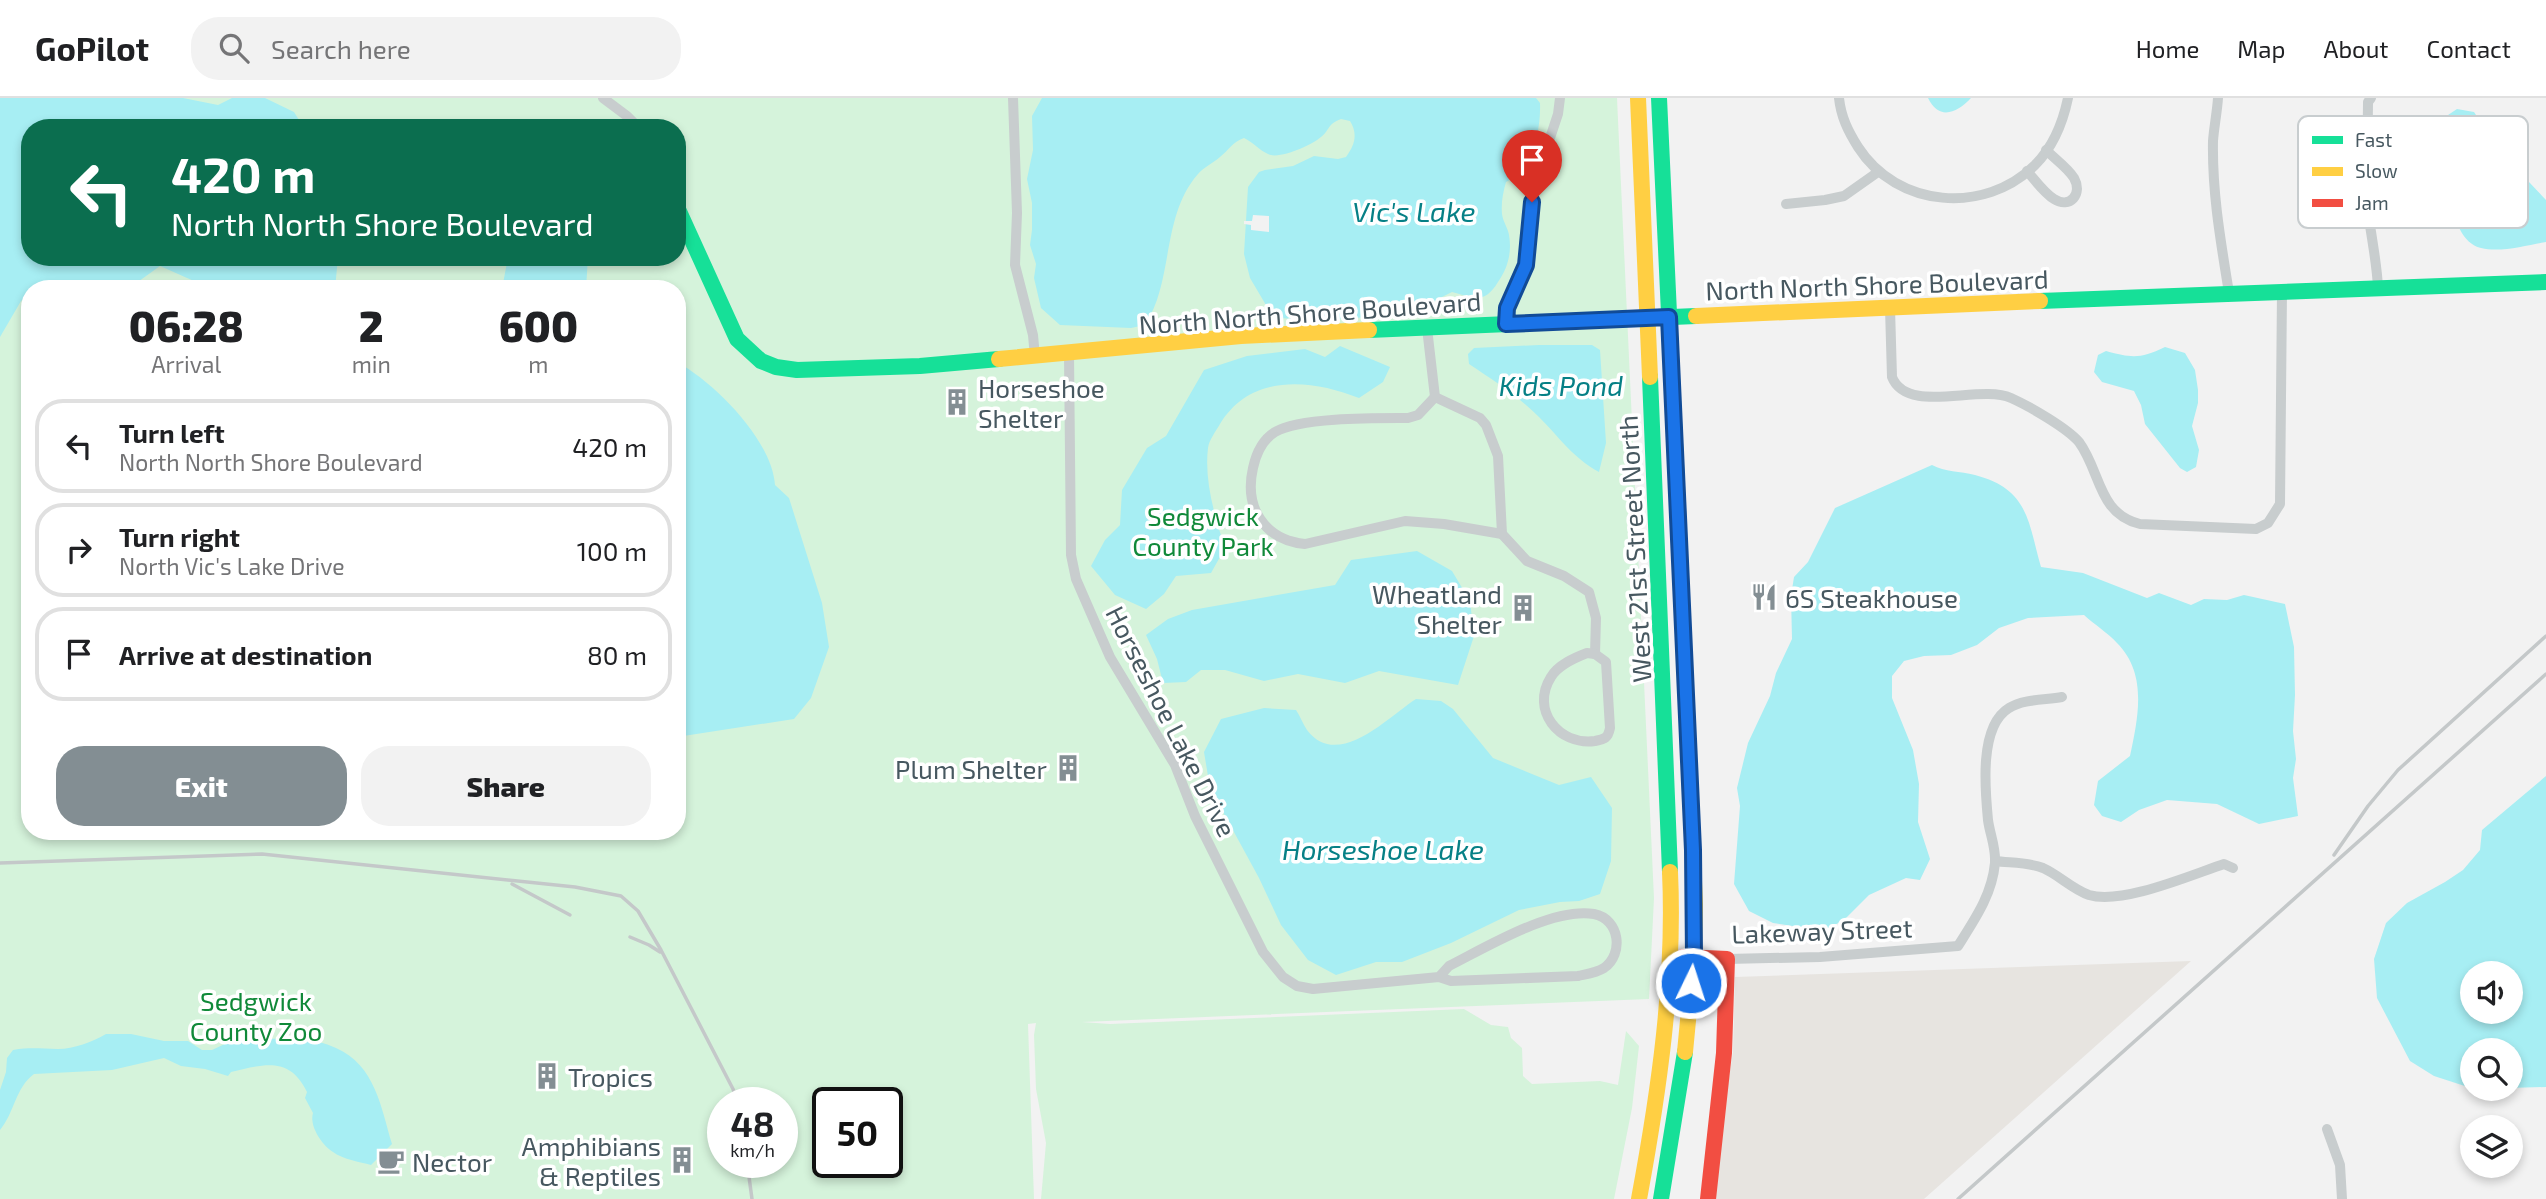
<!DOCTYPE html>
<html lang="en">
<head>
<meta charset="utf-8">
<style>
  body { margin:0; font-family:"Exo 2",sans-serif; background:#f2f2f2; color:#202124; height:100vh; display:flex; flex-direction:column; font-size:26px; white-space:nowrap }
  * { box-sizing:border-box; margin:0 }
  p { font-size:23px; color:#757577 }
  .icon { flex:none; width:38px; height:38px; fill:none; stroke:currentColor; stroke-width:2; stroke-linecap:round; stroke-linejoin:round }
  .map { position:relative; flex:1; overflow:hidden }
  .details { position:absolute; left:21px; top:182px; width:665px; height:560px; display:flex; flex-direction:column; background:#fff; border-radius:28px; box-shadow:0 4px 10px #0003 }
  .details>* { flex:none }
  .guide { position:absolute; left:21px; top:21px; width:665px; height:147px; border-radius:28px; box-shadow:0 4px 10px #0003; background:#0b6e4f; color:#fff; overflow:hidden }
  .controls { position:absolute; left:2460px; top:863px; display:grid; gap:14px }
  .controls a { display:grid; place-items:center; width:63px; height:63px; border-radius:50%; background:#fff; box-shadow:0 4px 10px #0003; font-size:35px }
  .speed { position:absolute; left:707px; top:989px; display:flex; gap:14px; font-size:35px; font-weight:700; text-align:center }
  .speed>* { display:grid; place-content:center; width:91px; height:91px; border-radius:50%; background:#fff; box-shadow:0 4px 10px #0003; line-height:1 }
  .speed small { font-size:18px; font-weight:400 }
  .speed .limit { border:4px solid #111; border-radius:10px; background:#fff; color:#111 }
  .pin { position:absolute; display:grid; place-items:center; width:60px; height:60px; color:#fff; margin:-72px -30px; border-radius:50% 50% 50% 0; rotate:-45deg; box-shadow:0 0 7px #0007 }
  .pin .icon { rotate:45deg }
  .me { position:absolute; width:77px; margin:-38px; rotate:4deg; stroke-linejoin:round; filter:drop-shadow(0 0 5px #0008) }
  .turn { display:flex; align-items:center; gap:24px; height:147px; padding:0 35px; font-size:32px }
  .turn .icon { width:91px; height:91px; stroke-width:2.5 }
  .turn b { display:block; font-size:49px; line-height:60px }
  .eta { display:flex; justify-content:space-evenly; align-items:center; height:119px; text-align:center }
  .eta b { font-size:42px; font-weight:800; line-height:49px }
  .action { display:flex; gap:14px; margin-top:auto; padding:14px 35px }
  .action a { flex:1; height:80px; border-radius:28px; background:#838e93; color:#fff; font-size:28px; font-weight:800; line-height:80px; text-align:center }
  .action a+a { background:#f2f2f2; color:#202124 }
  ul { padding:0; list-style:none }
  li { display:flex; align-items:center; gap:21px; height:94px; margin:0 14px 10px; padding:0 21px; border:4px solid #e0e0e0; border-radius:28px }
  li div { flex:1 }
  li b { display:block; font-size:26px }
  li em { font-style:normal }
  header { display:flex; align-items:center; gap:42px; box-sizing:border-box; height:98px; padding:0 35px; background:#fff; border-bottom:2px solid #e0e0e0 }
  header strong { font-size:33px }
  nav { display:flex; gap:38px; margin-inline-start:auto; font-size:24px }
  .search { width:490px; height:63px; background:#f2f2f2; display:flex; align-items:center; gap:18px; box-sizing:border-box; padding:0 24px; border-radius:28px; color:#757577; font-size:26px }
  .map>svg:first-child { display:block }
</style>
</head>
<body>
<header>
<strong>GoPilot</strong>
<div class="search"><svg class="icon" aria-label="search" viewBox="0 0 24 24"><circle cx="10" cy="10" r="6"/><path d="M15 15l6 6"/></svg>Search here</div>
<nav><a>Home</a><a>Map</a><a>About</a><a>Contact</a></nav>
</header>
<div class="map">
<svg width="2546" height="1101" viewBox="0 0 2546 1101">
  <rect width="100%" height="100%" fill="#f2f2f2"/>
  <!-- commercial -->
  <polygon fill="#e7e4e0" points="2191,863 1924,1101 1714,1101 1719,1045 1733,954 1735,879"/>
  <!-- green -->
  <path fill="#d5f3db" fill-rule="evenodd" d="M 0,0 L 1617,0 L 1654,800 L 1649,901 L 1082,924 L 1110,926 L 1464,911 L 1491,927 L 1508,929 L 1511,940 L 1522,950 L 1523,978 L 1532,986 L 1600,983 L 1618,987 L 1626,933 L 1639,948 L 1632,1010 L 1614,1101 L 1041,1101 L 1046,1045 L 1036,991 L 1034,937 L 1036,925 L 1028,926 L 1034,1101 L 0,1101 ZM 30,30 L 677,30 L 677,159 L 30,159 ZM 30,191 L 677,191 L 677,733 L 30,733 ZM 723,1004 L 782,1004 L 782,1064 L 723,1064 ZM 828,1004 L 887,1004 L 887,1064 L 828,1064 Z"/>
  <!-- water -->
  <g fill="#a7eef3" fill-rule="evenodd">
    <polygon points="0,0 183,0 218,7 232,0 265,0 294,14 304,30 30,30 30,159 338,159 335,191 212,191 160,168 128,191 65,191 45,184 36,191 30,191 30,196 21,203 0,239"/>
    <path d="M 1042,0 L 1536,0 L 1540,5 C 1541,33 1533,69 1506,84 C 1503,95 1501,104 1502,116 C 1503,124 1508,130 1509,137 C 1512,154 1508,170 1498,184 C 1484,207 1474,200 1452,194 L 1436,202 L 1428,211 C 1377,218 1325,226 1273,219 L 1250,180 L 1244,156 L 1248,89 L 1259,74 L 1265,72 L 1293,68 L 1314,58 L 1338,61 L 1346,59 C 1355,47 1358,36 1350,23 L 1341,21 C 1327,26 1330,32 1321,39 C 1312,47 1279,62 1268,56 C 1259,52 1253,44 1244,40 C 1232,44 1229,52 1220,59 C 1213,65 1204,69 1198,76 C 1161,118 1174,183 1145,227 L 1131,230 L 1060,227 L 1041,210 L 1034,180 L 1036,166 L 1030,147 L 1032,132 L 1032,105 L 1027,81 L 1033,52 L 1032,18 Z"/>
    <path d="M 1928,0 L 1971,0 C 1957,15 1939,23 1928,0 Z"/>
    <path d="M 2457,11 L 2474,14 L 2480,23 L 2480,32 L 2546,102 L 2546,144 C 2526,147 2501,155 2481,150 C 2444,141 2447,58 2444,27 L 2448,17 Z"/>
    <polygon points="508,159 588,159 586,191 502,191"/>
    <path d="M 1539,247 L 1592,247 L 1600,252 L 1606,345 L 1599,374 C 1572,359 1560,340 1539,319 C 1518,298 1493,282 1469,266 L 1468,256 L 1474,250 Z"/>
    <path d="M 1340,248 L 1390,269 L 1383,284 L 1359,300 C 1311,281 1251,275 1220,326 C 1216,333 1209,342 1208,350 C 1204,383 1215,419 1225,450 L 1211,475 L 1176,478 L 1164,496 L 1146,511 L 1115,497 L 1091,468 L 1105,442 L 1120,427 L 1122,392 L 1147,350 L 1166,338 L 1204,272 L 1247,258 L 1305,251 L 1325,259 Z"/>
    <path d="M 2165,249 L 2185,255 L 2195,272 L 2198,292 L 2198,305 L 2192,328 L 2199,352 L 2196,369 L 2187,374 L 2180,370 L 2145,326 L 2141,307 L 2134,293 L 2102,284 L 2094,274 L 2098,257 L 2106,253 C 2132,260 2140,261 2165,249 Z"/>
    <path d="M 677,264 C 715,285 772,342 775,387 L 789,400 L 822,505 L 829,549 L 811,600 L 794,621 L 677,639 Z"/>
    <path d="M 1932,367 C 1945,374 1960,373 1975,377 C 2029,391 2028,424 2041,469 L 2083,475 L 2147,500 L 2159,495 L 2191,507 L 2204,501 L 2227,502 L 2244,497 L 2285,506 L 2294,549 L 2295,597 L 2293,633 L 2296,661 L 2293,680 L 2298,718 L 2259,726 L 2217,706 L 2167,702 L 2139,712 L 2121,724 L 2102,718 L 2094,707 L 2098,683 L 2130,658 C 2138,620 2148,576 2117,545 C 2108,535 2095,527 2084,517 L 2028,520 L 1999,530 L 1977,547 L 1951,557 L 1924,558 L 1904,563 L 1892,578 L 1892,600 L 1913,652 L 1919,686 L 1918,724 L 1930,761 L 1920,782 L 1906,780 L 1869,797 L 1844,822 L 1829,830 L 1805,830 L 1773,825 L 1749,813 L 1734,786 L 1740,708 L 1737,690 L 1748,645 L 1770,598 L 1776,575 L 1792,541 L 1791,498 L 1794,479 L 1808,464 L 1835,410 Z"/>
    <polygon points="1417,453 1452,473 1470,503 1474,538 1458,587 1379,573 1345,585 1298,576 1264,583 1225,572 1201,572 1186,584 1163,585 1157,561 1146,537 1168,521 1192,512 1335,487 1351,462"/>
    <path d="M 1416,601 L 1441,603 L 1453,611 L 1493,660 L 1559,687 L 1591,679 L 1612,710 L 1611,763 L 1600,796 L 1579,803 L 1560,804 L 1519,812 L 1451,845 L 1402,864 L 1376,864 L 1336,877 L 1308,862 L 1281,827 L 1259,780 L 1210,690 L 1204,654 L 1221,621 L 1264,610 L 1296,612 C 1300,618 1303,626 1307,632 C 1338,673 1389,618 1416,601 Z"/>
    <path d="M 2546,678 L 2546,989 L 2474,991 L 2434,978 L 2410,963 L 2377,900 L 2374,861 L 2386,825 L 2407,805 L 2445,784 L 2463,772 L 2480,752 L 2482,732 ZM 2473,875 L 2511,875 L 2511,914 L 2473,914 ZM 2473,952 L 2511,952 L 2511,990 L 2473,990 Z"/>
    <path d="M 106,936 L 131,936 L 164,943 L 188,943 L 202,952 L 212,952 L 229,944 L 283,940 L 291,943 L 300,938 C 312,942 325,945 336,950 C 375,967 381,1009 392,1046 L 371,1067 C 360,1064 342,1061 333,1054 C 322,1047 309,1028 313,1015 L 305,1000 L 307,994 C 290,958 264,966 231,974 L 228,978 L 205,971 L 181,968 L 164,960 L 112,972 L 34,976 C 15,990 15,1014 0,1032 L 0,992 L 6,974 L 7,960 L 13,952 C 32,949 41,951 58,951 C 74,951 92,944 106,936 Z"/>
  </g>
  <!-- pier -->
  <polygon fill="#f2f2f2" points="1253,117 1269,118 1269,134 1251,132 1251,127 1244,126 1244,123 1252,123"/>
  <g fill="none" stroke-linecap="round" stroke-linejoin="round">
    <!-- street -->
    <g stroke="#c8cdce" stroke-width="10">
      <polyline points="603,0 627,18 639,30"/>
      <polyline points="1013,0 1017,115 1015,167 1033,237 1035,259"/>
      <path d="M 1839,0 C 1841,19 1848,33 1858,49 C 1897,110 1985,117 2035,67 C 2053,49 2063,24 2068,0"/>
      <path d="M 2218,0 C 2217,15 2214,29 2213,43 C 2212,95 2221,145 2229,195"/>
      <path d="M 2371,0 L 2368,4 C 2368,43 2364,82 2369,120 C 2372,143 2377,166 2378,190"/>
      <path d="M 2027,73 C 2035,82 2044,95 2054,101 C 2070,111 2083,96 2074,80 C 2068,70 2055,61 2046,52"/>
      <polyline points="1786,106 1825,102 1844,98 1878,74"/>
      <path d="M 1890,210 L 1892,279 C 1907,317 1979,286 2011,300 C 2029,308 2067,330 2079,344 C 2101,374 2098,416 2140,426 L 2256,431 L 2268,425 L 2280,406 L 2282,193"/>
      <polyline points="1506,226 1507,210 1526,167 1535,85 1558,16 1560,0"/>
      <polyline points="1427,230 1435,299 1480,320 1486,327 1498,358 1502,436 1527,463 1564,478 1589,494 1596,520 1595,556"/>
      <path d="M 1069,256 L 1071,457 L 1076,481 L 1110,559 L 1175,667 L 1195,718 L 1263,854 L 1283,879 L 1297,888 L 1313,891 L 1439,879 L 1451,883 L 1578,878 C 1587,876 1596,875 1604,870 C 1624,856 1620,821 1594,816 C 1552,809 1485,850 1449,868 L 1439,879"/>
      <path d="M 1435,299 L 1418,317 L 1408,320 C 1377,320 1300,319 1275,334 C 1262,342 1256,356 1253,370 C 1244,409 1264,442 1305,446 L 1405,423 L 1444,426 L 1502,436"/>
      <path d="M 1587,555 L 1595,556 L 1606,564 L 1610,630 C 1608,640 1605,641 1595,643 C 1559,648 1530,612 1551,579 C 1558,567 1574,560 1587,555 Z"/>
      <path d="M 1995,763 C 2010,765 2028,764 2043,770 C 2059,777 2072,791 2089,797 C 2122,807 2191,777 2224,766 L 2233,770"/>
      <path d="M 1727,861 L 1820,859 L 1958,848 C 1975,821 1992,797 1995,765 C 1996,749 1990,737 1988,722 C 1985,691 1979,628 2009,610 C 2023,601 2045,602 2062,599"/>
      <polyline points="2327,1031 2340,1067 2342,1101"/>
    </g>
    <!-- fast -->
    <g stroke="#16e098" stroke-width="16">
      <polyline points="1659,0 1677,388"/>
      <polyline points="677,109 737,241 761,263 776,269 797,272 920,268 999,261"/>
      <polyline points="2040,203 2546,184"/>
      <polyline points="1369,232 1696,218"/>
      <polyline points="1650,279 1670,774"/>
      <polyline points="1661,1101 1685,954"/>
    </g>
    <!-- slow -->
    <g stroke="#ffcf43" stroke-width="16">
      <polyline points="1638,0 1650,279"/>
      <polyline points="1696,218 2040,203"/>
      <polyline points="999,261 1241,238 1369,232"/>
      <polyline points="1677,388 1695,806 1694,860 1685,954"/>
      <path d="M 1639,1101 C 1659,993 1675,883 1670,774"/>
    </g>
    <!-- jam -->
    <polyline stroke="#f24e42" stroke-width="16" points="1683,859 1727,861 1724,955 1708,1101"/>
    <!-- rail -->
    <g stroke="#c4c8c9" stroke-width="3.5">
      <polyline points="2334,757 2368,708 2398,672 2546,538"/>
      <polyline points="0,765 262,756 575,789 621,798 638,813 661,852 733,991 738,1004"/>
      <polyline points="512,786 570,817"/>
      <polyline points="630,839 649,847 660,854"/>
      <polyline points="747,1064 752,1101"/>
      <polyline points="1958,1101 2546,576"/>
    </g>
  </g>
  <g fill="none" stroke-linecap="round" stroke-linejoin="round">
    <defs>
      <polyline id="route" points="1532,104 1526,167 1507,210 1506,226 1669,219 1693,752 1694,859 1691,885"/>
    </defs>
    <!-- route casing -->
    <use href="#route" stroke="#114b97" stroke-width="18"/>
    <!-- route -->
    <use href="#route" stroke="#1a73e8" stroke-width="12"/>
  </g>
  <!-- icons -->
  <defs>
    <symbol id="building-bare" viewBox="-9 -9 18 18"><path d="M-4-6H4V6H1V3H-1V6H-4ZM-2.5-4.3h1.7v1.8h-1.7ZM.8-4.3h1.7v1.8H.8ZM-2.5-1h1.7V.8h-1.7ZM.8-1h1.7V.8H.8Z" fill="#838e93" stroke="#fff" stroke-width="2.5" paint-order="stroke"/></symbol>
    <symbol id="restaurant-bare" viewBox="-9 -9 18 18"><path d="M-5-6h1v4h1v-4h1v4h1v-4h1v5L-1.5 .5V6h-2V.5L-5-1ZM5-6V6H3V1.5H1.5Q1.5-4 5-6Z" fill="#838e93" stroke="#fff" stroke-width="2.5" paint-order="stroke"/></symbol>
    <symbol id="cafe-bare" viewBox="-9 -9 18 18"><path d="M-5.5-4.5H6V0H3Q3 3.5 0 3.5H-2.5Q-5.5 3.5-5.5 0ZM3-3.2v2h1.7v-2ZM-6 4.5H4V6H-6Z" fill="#838e93" stroke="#fff" stroke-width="2.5" paint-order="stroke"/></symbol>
  </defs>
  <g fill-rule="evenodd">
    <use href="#building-bare" x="938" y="285" width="38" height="38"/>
    <use href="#restaurant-bare" x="1745" y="480" width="38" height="38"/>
    <use href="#building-bare" x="1504" y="491" width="38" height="38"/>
    <use href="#building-bare" x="1049" y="651" width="38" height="38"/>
    <use href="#building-bare" x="528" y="959" width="38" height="38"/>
    <use href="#building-bare" x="663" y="1043" width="38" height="38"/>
    <use href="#cafe-bare" x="372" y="1044" width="38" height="38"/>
  </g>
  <g text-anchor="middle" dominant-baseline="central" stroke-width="7" stroke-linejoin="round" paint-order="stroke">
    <!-- street labels -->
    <g font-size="26" fill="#475860" stroke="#fff">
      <text transform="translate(1877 186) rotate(-2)">North North Shore Boulevard</text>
      <text transform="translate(1310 214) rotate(-4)">North North Shore Boulevard</text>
      <text transform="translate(1634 451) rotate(-93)">West 21st Street North</text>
      <text transform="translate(1172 623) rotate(63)">Horseshoe Lake Drive</text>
      <text transform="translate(1822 832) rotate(-2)">Lakeway Street</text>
    </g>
    <!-- poi labels -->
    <g font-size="26" fill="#475860" stroke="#fff" text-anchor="start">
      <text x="978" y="289">Horseshoe<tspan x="978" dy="30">Shelter</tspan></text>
      <text x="1502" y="495" text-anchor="end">Wheatland<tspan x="1502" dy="30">Shelter</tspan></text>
      <text x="1785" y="499">6S Steakhouse</text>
      <text x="1047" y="670" text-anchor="end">Plum Shelter</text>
      <text x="568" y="978">Tropics</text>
      <text x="661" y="1047" text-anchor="end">Amphibians<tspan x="661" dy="30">&amp; Reptiles</tspan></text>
      <text x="412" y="1063">Nector</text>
    </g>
    <!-- park labels -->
    <g font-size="26" fill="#108939" stroke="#fff">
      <text x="1203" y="417">Sedgwick<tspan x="1203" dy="30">County Park</tspan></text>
      <text x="256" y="902">Sedgwick<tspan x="256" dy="30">County Zoo</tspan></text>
    </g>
    <!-- water labels -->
    <g font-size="28" font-style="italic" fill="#068086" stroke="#fff">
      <text x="1414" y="113">Vic's Lake</text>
      <text x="1561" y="287">Kids Pond</text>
      <text x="1383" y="751">Horseshoe Lake</text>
    </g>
  </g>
  <!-- legend -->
  <rect x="2298" y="18" width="230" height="112" rx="10" fill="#fff" stroke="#c8cdcf" stroke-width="2"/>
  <rect x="2312" y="38" width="31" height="8" fill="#16e098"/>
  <rect x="2312" y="69" width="31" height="9" fill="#ffcf43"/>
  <rect x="2312" y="101" width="31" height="8" fill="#f24e42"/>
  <g font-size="19" fill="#475860">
    <text x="2355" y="49">Fast</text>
    <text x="2355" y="80">Slow</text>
    <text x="2355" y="112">Jam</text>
  </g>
</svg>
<div class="controls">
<a><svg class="icon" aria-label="sound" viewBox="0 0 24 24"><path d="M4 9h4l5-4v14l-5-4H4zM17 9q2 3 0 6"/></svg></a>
<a><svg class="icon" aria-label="search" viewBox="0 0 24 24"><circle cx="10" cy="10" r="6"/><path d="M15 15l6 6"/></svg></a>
<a><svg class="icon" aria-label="layers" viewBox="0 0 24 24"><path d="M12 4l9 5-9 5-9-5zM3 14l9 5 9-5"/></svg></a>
</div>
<div class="speed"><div>48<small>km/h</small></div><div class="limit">50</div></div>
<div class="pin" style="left:1532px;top:104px;background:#d93025"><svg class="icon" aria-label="arrive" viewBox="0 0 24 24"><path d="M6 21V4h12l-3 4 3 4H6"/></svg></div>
<svg class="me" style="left:1691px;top:885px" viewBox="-20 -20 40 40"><circle r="17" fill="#1a73e8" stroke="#fff" stroke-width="3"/><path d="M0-11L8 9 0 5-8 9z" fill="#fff"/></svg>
<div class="guide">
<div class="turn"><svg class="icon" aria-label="left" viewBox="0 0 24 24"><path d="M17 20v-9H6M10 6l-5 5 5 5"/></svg><div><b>420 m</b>North North Shore Boulevard</div></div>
</div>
<section class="details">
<div class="eta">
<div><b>06:28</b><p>Arrival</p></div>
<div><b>2</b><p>min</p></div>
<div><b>600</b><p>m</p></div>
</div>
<ul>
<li><svg class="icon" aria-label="left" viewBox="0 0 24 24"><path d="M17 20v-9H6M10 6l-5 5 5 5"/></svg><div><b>Turn left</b><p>North North Shore Boulevard</p></div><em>420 m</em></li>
<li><svg class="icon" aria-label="right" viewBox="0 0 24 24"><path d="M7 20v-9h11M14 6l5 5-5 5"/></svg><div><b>Turn right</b><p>North Vic's Lake Drive</p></div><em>100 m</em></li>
<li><svg class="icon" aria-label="arrive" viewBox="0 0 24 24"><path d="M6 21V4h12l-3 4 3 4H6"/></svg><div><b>Arrive at destination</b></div><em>80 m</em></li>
</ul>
<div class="action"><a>Exit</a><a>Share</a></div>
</section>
</div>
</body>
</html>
